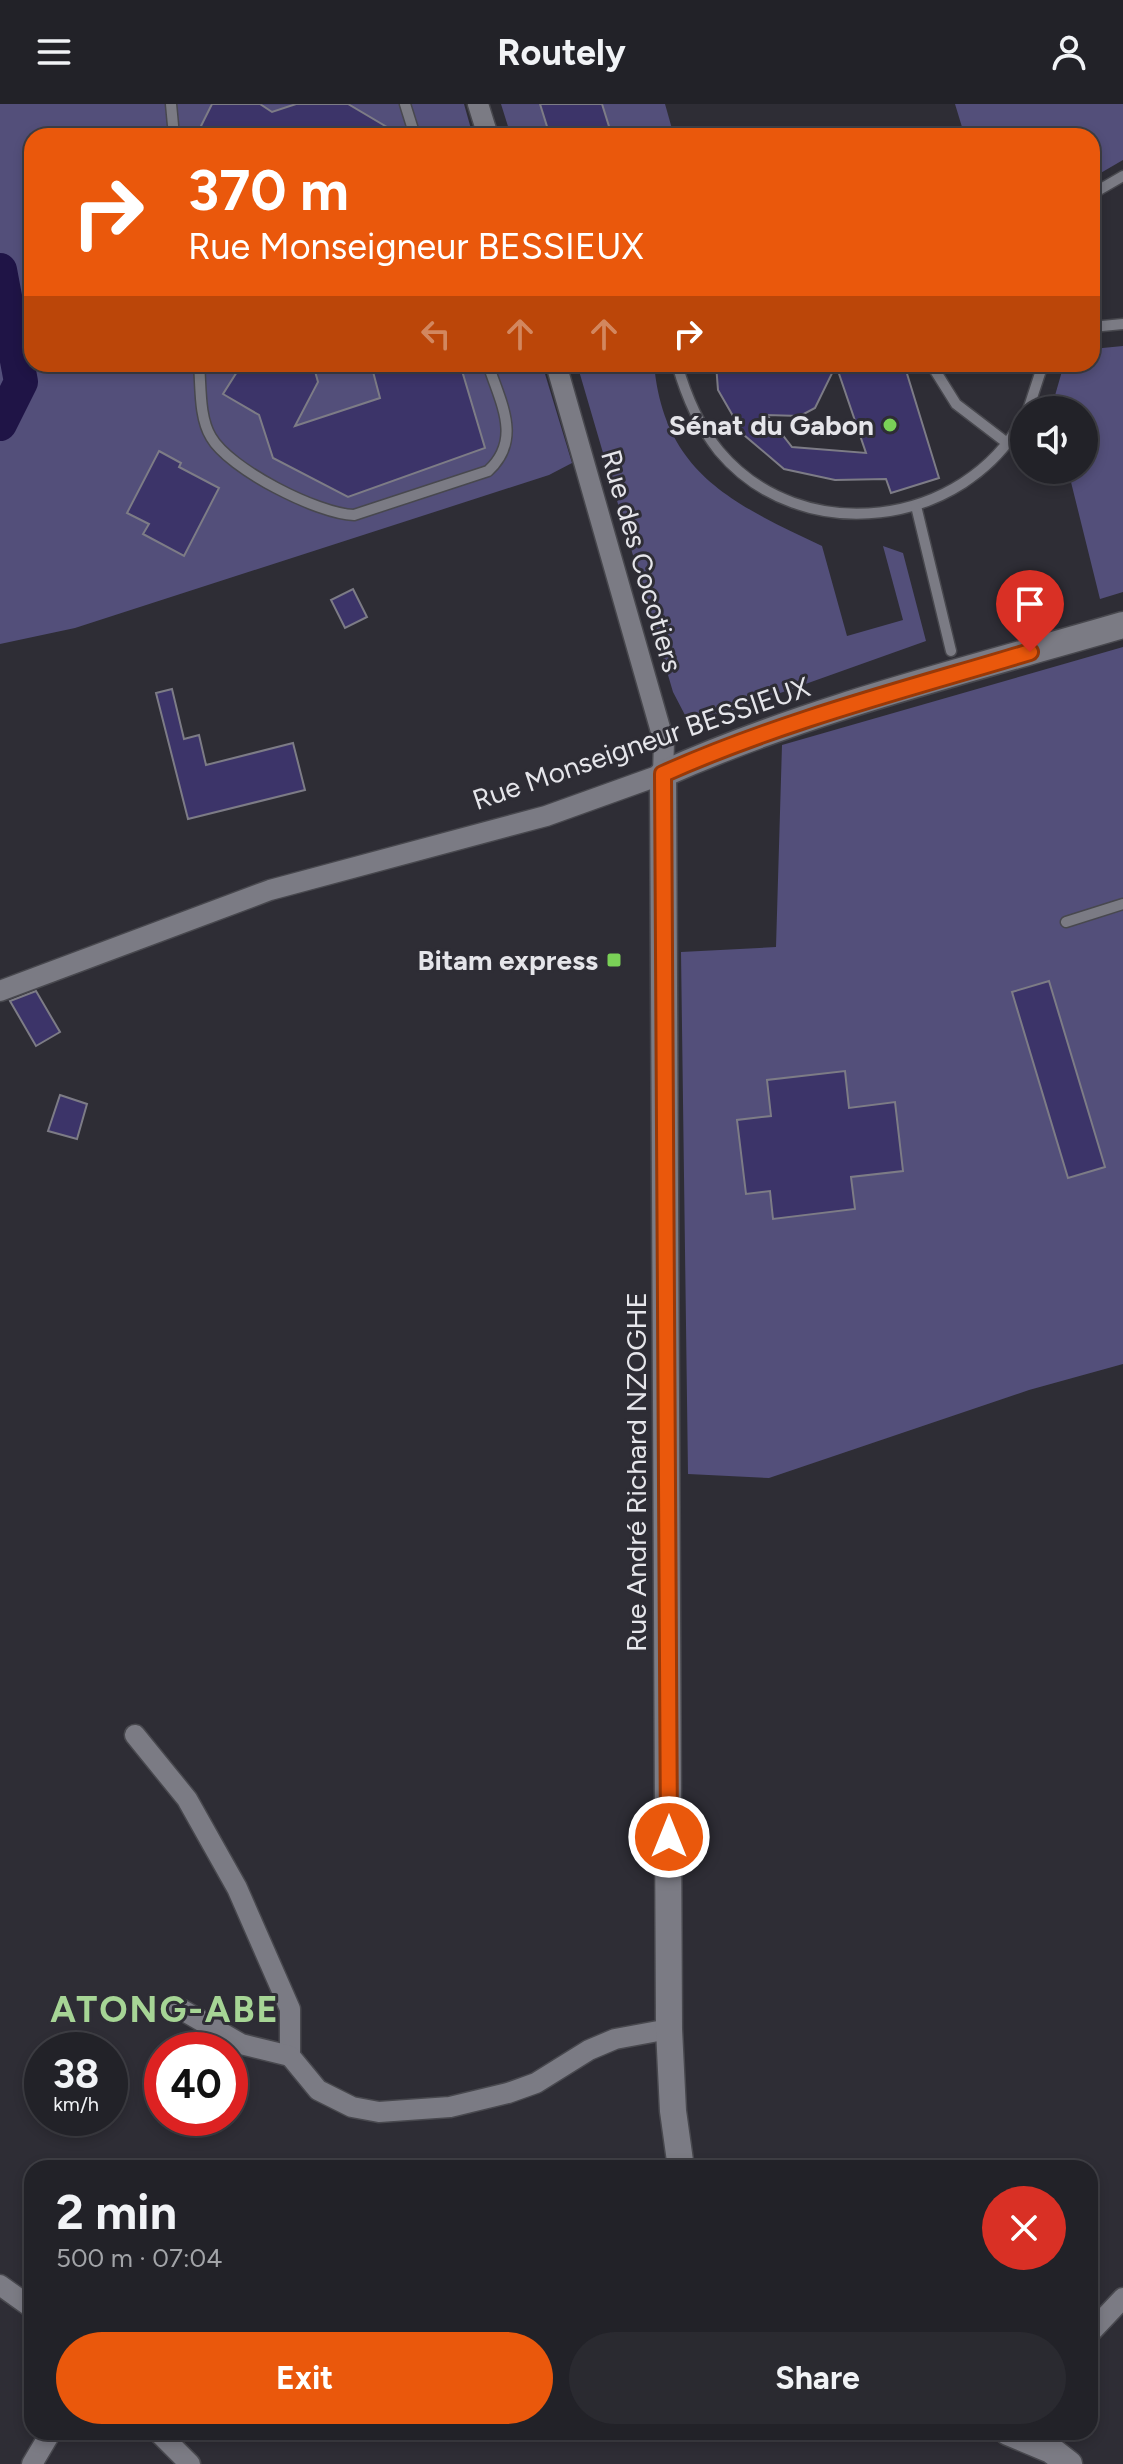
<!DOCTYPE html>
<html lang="en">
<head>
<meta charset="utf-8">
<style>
  body { margin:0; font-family:Figtree,sans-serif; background:#2a2a30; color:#f1f3f6; height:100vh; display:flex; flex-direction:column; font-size:30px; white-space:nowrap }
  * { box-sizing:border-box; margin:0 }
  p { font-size:26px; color:#a2a4a8 }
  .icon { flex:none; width:44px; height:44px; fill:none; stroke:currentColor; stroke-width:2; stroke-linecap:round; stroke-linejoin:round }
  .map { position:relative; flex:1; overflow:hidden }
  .side { position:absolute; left:24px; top:2056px; width:1074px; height:280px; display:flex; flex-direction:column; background:#222228; border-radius:24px; box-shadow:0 4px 12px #0003,0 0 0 2px #3f3f45 }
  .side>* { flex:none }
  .guide { position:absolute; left:24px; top:24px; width:1076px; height:244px; border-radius:24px; box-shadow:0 4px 12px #0003,0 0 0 2px #3f3f45; background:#ea580c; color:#fff; overflow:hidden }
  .tools { position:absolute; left:1010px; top:292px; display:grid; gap:16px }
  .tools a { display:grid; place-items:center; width:88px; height:88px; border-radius:50%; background:#222228; box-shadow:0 4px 12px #0003,0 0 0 2px #3f3f45; font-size:40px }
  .speed { position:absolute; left:24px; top:1928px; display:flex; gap:16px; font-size:40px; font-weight:700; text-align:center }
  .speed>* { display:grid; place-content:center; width:104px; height:104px; border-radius:50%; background:#222228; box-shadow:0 4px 12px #0003,0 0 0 2px #3f3f45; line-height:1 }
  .speed small { font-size:20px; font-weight:400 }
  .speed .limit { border:12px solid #d22; background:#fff; color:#111 }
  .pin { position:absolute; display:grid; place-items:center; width:68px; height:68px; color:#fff; margin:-82px -34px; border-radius:50% 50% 50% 0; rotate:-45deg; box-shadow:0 0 8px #0007 }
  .pin .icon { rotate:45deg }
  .me { position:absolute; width:88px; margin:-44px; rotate:0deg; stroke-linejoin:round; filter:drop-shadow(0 0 6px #0008) }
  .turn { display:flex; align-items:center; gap:28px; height:168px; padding:0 32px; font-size:36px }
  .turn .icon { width:104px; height:104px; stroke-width:2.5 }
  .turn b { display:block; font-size:56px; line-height:68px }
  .lanes { display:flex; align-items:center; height:76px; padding:0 32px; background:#0003; justify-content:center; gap:40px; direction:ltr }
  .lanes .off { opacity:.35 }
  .round { display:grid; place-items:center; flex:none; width:84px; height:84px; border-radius:42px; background:#2a2a30 }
  .headline { display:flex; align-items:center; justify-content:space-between; height:136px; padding:0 32px }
  h1 { font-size:48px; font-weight:700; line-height:60px }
  .cta { display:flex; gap:16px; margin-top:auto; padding:16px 32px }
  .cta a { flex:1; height:92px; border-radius:48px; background:#ea580c; color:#fff; font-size:32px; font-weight:700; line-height:92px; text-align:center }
  .cta a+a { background:#2a2a30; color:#f1f3f6 }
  header { display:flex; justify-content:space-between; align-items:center; height:104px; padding:0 32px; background:#222228; font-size:36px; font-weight:700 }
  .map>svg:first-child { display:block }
</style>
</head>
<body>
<header><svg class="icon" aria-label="menu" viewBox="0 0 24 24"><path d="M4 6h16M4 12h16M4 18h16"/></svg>Routely<svg class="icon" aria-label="person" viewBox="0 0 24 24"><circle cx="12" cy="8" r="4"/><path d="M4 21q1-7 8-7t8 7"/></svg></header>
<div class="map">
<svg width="1123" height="2360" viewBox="0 0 1123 2360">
  <rect width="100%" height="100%" fill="#2e2d35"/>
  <!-- green -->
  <g fill="#534f7a">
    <polygon points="0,0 464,0 473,32 32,32 32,260 542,260 572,359 549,371 75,524 0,540"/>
    <polygon points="501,0 540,0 550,32 511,32"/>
    <polygon points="602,0 665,0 674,32 612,32"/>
    <polygon points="955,0 1123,0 1123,56 1092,74 1092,32 946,32 962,23"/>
    <polygon points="1123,242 1123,488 1100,495 1068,366 1084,366 1084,306 1053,306 1052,302 1064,260 1092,260 1092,245"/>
    <path d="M 577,260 L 654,260 C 664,370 734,400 822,442 L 847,532 L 903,516 L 883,442 L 903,449 L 926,537 L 713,613 L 686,613 L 673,588 Z"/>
    <polygon points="1123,543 1123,1260 1029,1286 769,1374 688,1370 681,848 776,843 782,641"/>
  </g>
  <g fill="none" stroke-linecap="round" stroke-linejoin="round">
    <!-- river -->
    <polyline stroke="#1f1446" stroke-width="34" points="0,166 21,278 0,320"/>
  </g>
  <!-- building -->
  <g fill="#3c3469" stroke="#7d7c86" stroke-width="2" fill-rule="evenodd">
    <polygon points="212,0 260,0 272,8 296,0 348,0 402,32 196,32"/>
    <polygon points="540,0 602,0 612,32 550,32"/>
    <polygon points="242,260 313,260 318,278 295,322 380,294 371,260 460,260 485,344 348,393 273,354 259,311 223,290"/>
    <path d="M 716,260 L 904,260 L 939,374 L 891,389 L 886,375 L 835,376 L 784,365 L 744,331 L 718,286 ZM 836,261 L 866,349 L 792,343 L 767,311 L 800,312 L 815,304 Z"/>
    <polygon points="159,347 181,359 179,363 219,384 184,452 143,430 149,420 127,409"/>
    <polygon points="353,485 367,513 345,524 331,496"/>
    <polygon points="172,585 184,635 199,631 206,661 293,639 305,686 188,715 156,589"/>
    <polygon points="1049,877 1105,1063 1068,1074 1012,888"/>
    <polygon points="36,887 60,928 36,942 10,897"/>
    <polygon points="845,967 849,1004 895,998 903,1067 851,1073 855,1105 773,1115 770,1087 746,1090 737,1016 771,1012 767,976"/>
    <polygon points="60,991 87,1000 77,1035 48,1027"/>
  </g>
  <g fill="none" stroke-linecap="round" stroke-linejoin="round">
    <defs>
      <g id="service">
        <polyline points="171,0 174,32"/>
        <polyline points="405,0 415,32"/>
        <polyline points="1092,90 1123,72"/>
        <polyline points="1092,223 1123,220"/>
        <path d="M 199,260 C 201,283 199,313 211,333 C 229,365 318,410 354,411 L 488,367 C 523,335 500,298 488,260"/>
        <path d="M 677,260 C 686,292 698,321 719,347 C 801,445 965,424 1024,313"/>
        <polyline points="931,260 956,300 1007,339"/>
        <polyline points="1028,306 1043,260"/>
        <polyline points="916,402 951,547"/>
        <polyline points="1066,818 1123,800"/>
      </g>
      <g id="minor">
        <polyline points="478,0 488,32"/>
        <polyline points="0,887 270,786 546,712 663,670 664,638 556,260"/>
        <polyline points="135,1631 187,1695 237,1784 290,1905 290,1952"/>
        <polyline points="179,1904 241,1940 290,1952 318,1986 352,2003 379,2008 450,2003 508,1989 536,1979 589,1946 615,1935 669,1925"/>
        <polyline points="0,2181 32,2204"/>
        <polyline points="1090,2229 1123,2194"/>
        <polyline points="158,2328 190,2360"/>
        <polyline points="32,2360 51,2328"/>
      </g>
      <g id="tertiary">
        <path d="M 681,2064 L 673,2007 L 669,1925 L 663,670 C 810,604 969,566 1123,521"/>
        <polyline points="1008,2328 1051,2346 1069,2360"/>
      </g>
    </defs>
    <!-- service casing -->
    <use href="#service" stroke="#48484e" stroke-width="13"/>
    <!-- minor casing -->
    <use href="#minor" stroke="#48484e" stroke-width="23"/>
    <!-- tertiary casing -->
    <use href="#tertiary" stroke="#48484e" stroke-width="29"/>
    <!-- service -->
    <use href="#service" stroke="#7b7b84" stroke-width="10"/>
    <!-- minor -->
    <use href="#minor" stroke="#7b7b84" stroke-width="20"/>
    <!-- tertiary -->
    <use href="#tertiary" stroke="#7b7b84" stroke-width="26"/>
  </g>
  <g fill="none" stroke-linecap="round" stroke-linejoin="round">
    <defs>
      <path id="route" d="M 669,1733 L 663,670 C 781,617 907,585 1030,548"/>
    </defs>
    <!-- route casing -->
    <use href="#route" stroke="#983908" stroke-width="20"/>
    <!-- route -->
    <use href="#route" stroke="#ea580c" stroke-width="14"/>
  </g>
  <!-- markers -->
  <g fill="#7ad157" stroke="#2e2d35" stroke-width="3">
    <circle cx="890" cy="321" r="8"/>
    <rect x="606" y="848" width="16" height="16" rx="4"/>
  </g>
  <g text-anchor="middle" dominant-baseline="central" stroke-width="6" stroke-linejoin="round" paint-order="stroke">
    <!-- poi labels -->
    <g font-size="28" font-weight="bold" fill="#e5e5ea" stroke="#2e2d35" text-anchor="end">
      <text x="874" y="321">Sénat du Gabon</text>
      <text x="598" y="856">Bitam express</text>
    </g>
    <!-- street labels -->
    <g font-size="28" fill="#e5e5ea" stroke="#2e2d35">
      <text transform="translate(642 457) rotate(74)">Rue des Cocotiers</text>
      <text transform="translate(641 639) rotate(-19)">Rue Monseigneur BESSIEUX</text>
      <text transform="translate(636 1368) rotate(-90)">Rue André Richard NZOGHE</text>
    </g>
    <!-- district labels -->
    <g font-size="36" font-weight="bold" letter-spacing="2" fill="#a6d595" stroke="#2e2d35">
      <text x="165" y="1905">ATONG-ABE</text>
    </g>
  </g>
</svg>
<div class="tools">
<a><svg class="icon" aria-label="sound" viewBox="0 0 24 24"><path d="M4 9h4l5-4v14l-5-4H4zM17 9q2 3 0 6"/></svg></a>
</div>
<div class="speed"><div>38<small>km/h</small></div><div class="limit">40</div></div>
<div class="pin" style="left:1030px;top:548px;background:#d93025"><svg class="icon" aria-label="arrive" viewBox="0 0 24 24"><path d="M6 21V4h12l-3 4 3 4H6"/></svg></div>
<svg class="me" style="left:669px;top:1733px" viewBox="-20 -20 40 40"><circle r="17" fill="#ea580c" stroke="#fff" stroke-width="3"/><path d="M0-11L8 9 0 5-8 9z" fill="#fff"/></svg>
<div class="guide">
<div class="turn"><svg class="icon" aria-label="right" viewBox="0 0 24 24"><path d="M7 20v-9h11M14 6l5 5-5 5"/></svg><div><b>370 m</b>Rue Monseigneur BESSIEUX</div></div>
<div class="lanes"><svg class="icon off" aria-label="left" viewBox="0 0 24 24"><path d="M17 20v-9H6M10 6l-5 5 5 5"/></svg><svg class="icon off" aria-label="ahead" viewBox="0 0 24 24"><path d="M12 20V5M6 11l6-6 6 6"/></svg><svg class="icon off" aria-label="ahead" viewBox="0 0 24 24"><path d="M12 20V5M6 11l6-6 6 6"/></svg><svg class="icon" aria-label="right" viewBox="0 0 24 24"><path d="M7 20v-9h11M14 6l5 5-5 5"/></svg></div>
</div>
<section class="side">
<div class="headline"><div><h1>2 min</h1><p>500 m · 07:04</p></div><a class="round" style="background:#d93025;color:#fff"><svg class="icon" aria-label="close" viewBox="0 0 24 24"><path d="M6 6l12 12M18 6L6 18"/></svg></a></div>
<div class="cta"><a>Exit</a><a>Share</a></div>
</section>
</div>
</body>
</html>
